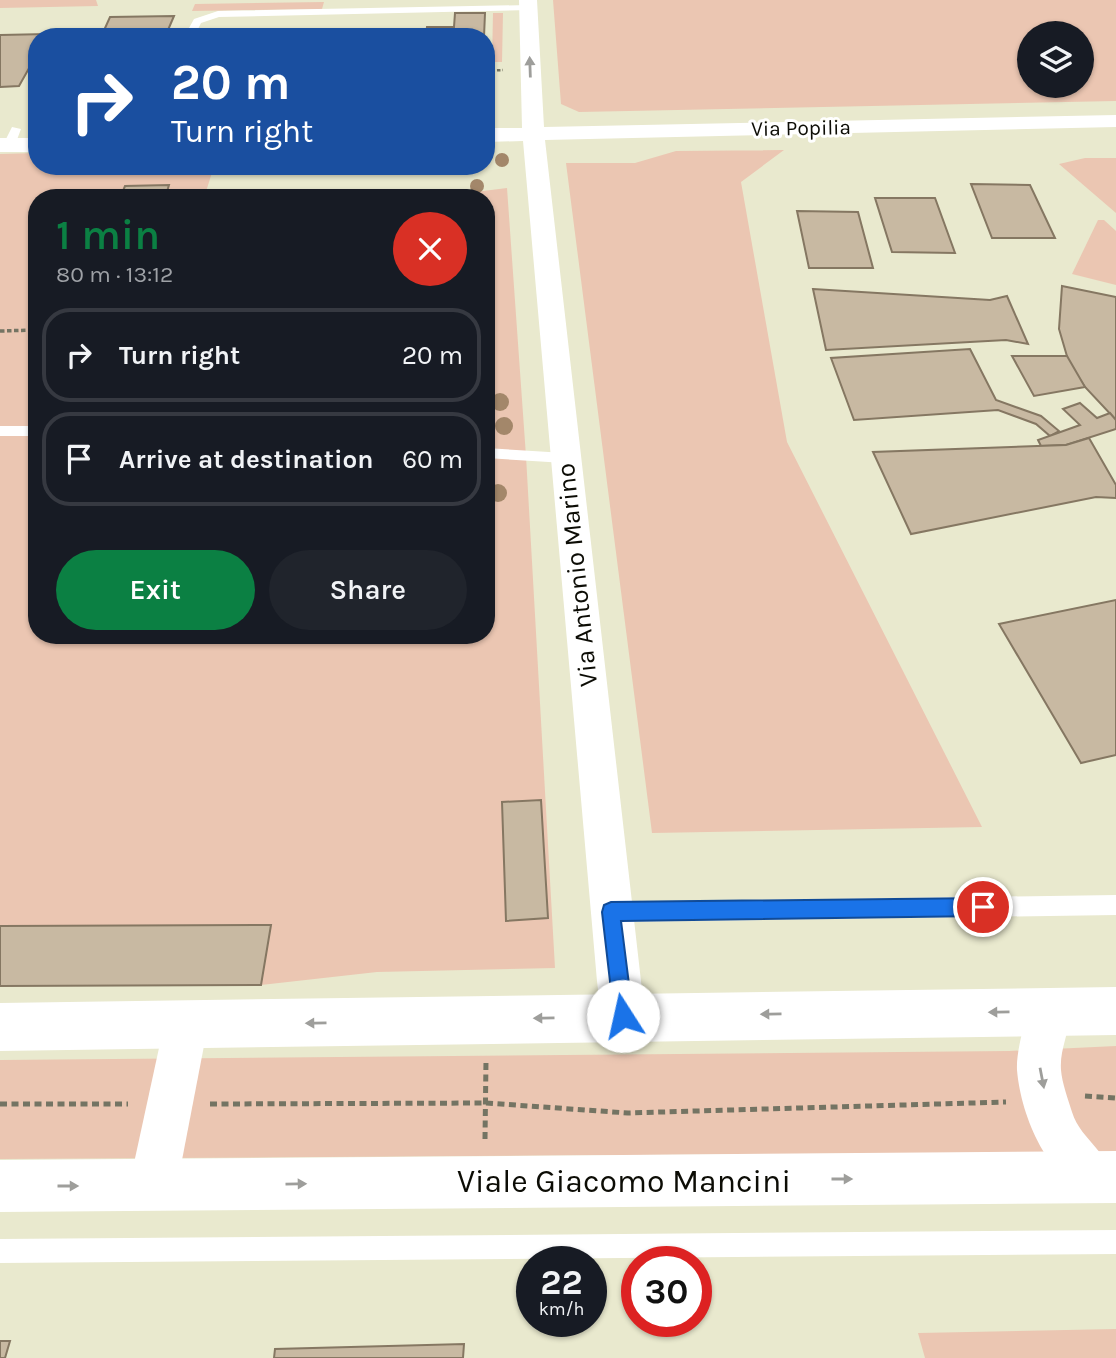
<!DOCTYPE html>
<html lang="en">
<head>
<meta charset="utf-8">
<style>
  body { margin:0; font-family:Karla,sans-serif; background:#20242c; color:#f1f3f6; height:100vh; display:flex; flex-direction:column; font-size:26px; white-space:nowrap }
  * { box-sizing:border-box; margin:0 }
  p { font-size:23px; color:#9ea1a6 }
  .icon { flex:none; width:38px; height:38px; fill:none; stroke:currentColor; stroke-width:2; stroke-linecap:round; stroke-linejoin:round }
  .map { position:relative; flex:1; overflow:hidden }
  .details { position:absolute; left:28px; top:189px; width:467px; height:455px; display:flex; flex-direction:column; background:#171b24; border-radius:28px; box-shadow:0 2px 5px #0004 }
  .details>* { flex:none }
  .banner { position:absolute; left:28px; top:28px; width:467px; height:147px; border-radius:28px; box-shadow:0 2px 5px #0004; background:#1a4fa0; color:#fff; overflow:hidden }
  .buttons { position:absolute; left:1017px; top:21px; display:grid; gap:14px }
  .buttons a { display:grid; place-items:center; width:77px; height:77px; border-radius:50%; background:#171b24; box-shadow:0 2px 5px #0004; font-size:35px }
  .speed { position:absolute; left:516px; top:1246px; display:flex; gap:14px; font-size:35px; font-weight:700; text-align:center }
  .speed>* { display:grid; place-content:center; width:91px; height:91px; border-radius:50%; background:#171b24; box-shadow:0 2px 5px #0004; line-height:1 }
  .speed small { font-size:18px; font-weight:400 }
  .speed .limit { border:10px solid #d22; background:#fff; color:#111 }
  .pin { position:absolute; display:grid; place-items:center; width:60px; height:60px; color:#fff; margin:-30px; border:4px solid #fff; border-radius:50%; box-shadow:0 2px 7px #0007 }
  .me { position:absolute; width:77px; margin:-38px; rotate:350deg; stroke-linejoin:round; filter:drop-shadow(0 0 5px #0008) }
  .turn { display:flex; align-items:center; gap:24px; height:147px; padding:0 28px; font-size:32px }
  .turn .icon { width:91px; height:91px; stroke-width:2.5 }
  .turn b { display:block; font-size:49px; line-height:60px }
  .round { display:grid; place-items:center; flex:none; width:74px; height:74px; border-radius:37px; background:#20242c }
  .overview { display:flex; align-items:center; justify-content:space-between; height:119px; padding:0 28px }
  h1 { font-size:42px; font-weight:600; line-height:52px; color:#0b8043 }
  .primary-button { display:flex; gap:14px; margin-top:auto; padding:14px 28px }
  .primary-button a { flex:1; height:80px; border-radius:42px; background:#0b8043; color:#fff; font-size:28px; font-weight:600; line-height:80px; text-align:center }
  .primary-button a+a { background:#20242c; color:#f1f3f6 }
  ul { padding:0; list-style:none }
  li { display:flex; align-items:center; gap:21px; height:94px; margin:0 14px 10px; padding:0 14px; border:4px solid #363941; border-radius:28px }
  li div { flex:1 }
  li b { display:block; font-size:26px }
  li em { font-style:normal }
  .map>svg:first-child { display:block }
</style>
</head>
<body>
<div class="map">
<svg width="1116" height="1358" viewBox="0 0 1116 1358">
  <rect width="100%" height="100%" fill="#e9e9ce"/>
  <!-- green -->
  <g fill="#ebc6b2" fill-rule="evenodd">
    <polygon points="0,0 96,0 98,6 0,8"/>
    <path d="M 553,0 L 1116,0 L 1116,101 L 579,112 L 561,104 ZM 1029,33 L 1082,33 L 1082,86 L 1029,86 Z"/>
    <polygon points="324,2 322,9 192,11 195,4"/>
    <polygon points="493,13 503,13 502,62 492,62"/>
    <polygon points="784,150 741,182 787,442 982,827 652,833 566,163 635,163 676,151"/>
    <polygon points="37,153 37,166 214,166 204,198 37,198 37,635 486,635 486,198 427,198 507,188 526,456 555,968 377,972 261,985 0,986 0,154"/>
    <polygon points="1085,158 1116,158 1116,213 1059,164"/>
    <polygon points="1098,220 1104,220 1116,231 1116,285 1072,274"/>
    <polygon points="1116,1046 1116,1152 0,1159 0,1060 1009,1051"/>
    <polygon points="1116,1329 1116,1358 925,1358 918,1333"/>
  </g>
  <!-- building -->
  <g fill="#c8b9a2" stroke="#857762" stroke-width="2">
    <polygon points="455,13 485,13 484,37 390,37 426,35 427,27 454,27"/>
    <polygon points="174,16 165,37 101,37 110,17"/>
    <polygon points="48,34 37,37 37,54 19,86 0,87 0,35"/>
    <polygon points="971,184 1030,185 1055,238 992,238"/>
    <polygon points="169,185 165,198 120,198 125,186"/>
    <polygon points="875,198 935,198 955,253 892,252"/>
    <polygon points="797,211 858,212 873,268 809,268"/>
    <polygon points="1062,286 1116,297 1116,420 1085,387 1069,363 1059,329"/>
    <polygon points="813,289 990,300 1007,296 1028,344 1006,340 826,350"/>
    <polygon points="970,349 996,400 1041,416 1059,431 1050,436 1036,424 998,410 854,420 831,358"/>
    <polygon points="1012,356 1067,356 1085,387 1034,396"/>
    <polygon points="1080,403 1097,418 1110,413 1116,420 1116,429 1066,445 1041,446 1038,440 1080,425 1063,409"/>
    <polygon points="1089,438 1116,485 1116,498 1096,497 911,534 873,452 1066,445"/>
    <polygon points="1116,600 1116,755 1081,763 999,624"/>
    <polygon points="541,800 548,918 506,921 502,802"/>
    <polygon points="271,925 261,985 0,986 0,926"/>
    <polygon points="0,1341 10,1341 5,1358 0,1358"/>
    <polygon points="464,1344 463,1358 274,1358 275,1349"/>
  </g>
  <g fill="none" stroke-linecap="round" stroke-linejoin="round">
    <!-- path-far2 -->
    <polyline stroke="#747463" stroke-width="2.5" stroke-dasharray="3.5 2" stroke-linecap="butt" points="486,71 503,70"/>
    <!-- path-far1 -->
    <polyline stroke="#747463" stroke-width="3.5" stroke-dasharray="4.5 2.5" stroke-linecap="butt" points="0,331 37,330"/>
    <!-- path -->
    <g stroke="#747463" stroke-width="5" stroke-dasharray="7 4.5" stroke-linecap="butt">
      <polyline points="1085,1096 1116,1098"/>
      <polyline points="0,1104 128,1104"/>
      <polyline points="210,1104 486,1103 628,1113 1006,1102"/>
      <polyline points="485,1139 486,1060"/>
    </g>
    <!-- service -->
    <g fill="#fff" fill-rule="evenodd">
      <polygon points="528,5 533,8 531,10 219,17 201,23 194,37 184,37 194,19 218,11"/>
      <polygon points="12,127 21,129 15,145 9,148 3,145"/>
      <rect x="0" y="426" width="37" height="10"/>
      <polygon points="486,448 565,453 572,458 565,463 486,458"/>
      <polygon points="1116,895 1116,915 611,922 604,919 601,912 604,905 611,902"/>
      <polygon points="1116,1230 1116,1254 0,1263 0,1239"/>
    </g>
    <!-- minor -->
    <g fill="#fff" fill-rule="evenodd">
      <polygon points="519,0 537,0 544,127 1116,115 1116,127 545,140 645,1016 638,1031 623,1038 608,1031 601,1016 597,981 523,141 486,142 486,128 522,128"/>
      <rect x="0" y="138" width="37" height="14"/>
      <path d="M 1049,990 L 1064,996 C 1077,1026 1059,1042 1061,1070 C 1062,1083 1068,1099 1072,1112 C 1082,1144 1116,1152 1112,1194 L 1095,1200 C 1049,1181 1021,1118 1017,1070 C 1016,1051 1026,1014 1034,996 Z"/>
      <polygon points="186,1003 201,1010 208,1025 177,1186 170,1203 153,1210 136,1203 129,1186 164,1025 171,1010"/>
    </g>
    <!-- tertiary -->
    <g fill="#fff" fill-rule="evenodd">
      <polygon points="1116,987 1116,1035 0,1051 0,1003"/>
      <polygon points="1116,1151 1116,1203 0,1212 0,1160"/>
    </g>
  </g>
  <!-- trees -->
  <g fill="#a3876a">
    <circle cx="502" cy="160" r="7"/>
    <circle cx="477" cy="186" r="7"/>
    <circle cx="500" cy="402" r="9"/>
    <circle cx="504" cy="426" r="9"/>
    <circle cx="498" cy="493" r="9"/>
  </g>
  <!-- one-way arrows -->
  <defs><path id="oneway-solid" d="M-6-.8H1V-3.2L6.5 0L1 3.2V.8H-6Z" transform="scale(1.75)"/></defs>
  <g fill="#9e9e9b">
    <use href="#oneway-solid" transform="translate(530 67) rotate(-92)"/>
    <use href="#oneway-solid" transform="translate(999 1012) rotate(179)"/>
    <use href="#oneway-solid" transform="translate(771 1014) rotate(179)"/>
    <use href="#oneway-solid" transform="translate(544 1018) rotate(179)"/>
    <use href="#oneway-solid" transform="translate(316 1023) rotate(179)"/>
    <use href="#oneway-solid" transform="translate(1042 1078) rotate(79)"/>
    <use href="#oneway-solid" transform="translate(842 1179)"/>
    <use href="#oneway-solid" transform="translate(296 1184) rotate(-1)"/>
    <use href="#oneway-solid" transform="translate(68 1186)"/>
  </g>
  <!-- route -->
  <polygon fill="#1a73e8" stroke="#114b97" stroke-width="2" points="983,898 990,900 992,907 990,913 983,916 621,921 633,1016 630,1023 623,1026 616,1023 614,1016 602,912 604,905 611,902"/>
  <g text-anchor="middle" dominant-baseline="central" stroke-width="6" stroke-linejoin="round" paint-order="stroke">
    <!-- far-street labels -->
    <g font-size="21" fill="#0c0c05" stroke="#fff">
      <text transform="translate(801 128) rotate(-1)">Via Popilia</text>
    </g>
    <!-- street labels -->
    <g font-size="26" fill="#0c0c05" stroke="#fff">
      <text transform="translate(577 575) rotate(-96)">Via Antonio Marino</text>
    </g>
    <!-- near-street labels -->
    <g font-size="32" fill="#0c0c05" stroke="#fff">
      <text x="624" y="1181">Viale Giacomo Mancini</text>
    </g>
  </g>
</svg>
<div class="buttons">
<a><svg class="icon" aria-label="layers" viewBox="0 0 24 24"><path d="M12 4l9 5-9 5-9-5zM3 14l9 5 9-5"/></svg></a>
</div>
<div class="speed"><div>22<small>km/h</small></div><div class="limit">30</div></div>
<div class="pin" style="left:983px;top:907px;background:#d93025"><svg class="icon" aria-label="arrive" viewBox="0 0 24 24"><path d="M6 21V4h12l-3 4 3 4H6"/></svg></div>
<svg class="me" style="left:623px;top:1016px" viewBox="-20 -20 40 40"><circle r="19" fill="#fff"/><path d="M0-13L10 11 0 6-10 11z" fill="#1a73e8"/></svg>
<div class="banner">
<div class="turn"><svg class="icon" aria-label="right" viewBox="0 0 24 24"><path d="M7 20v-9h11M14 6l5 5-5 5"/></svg><div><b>20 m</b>Turn right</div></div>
</div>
<section class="details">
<div class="overview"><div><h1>1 min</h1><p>80 m · 13:12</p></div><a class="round" style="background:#d93025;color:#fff"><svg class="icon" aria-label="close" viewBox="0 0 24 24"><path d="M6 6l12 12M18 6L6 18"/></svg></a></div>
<ul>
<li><svg class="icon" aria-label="right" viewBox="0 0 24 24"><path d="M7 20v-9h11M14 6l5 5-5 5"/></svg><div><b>Turn right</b></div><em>20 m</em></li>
<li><svg class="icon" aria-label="arrive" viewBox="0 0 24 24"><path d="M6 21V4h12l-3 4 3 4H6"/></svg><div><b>Arrive at destination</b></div><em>60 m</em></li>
</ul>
<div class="primary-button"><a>Exit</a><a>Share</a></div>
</section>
</div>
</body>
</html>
